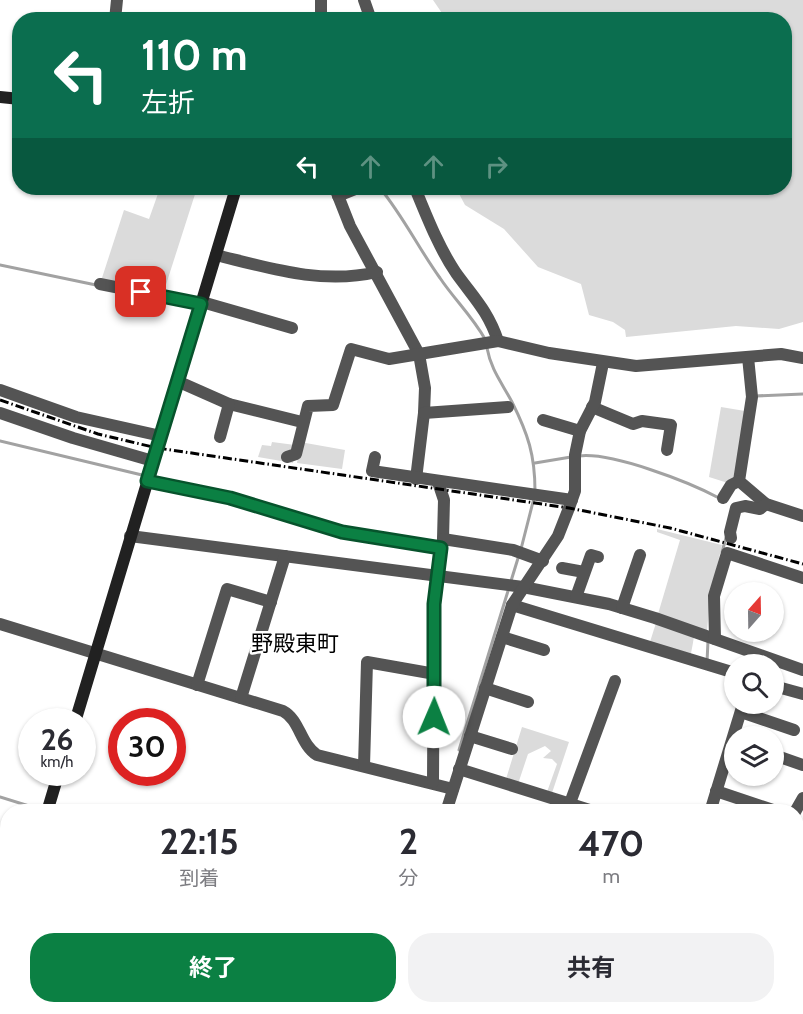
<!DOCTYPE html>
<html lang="ja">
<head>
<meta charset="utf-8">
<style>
  body { margin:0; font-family:Cabin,"Noto Sans JP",sans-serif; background:#f2f2f3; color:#2b2b33; height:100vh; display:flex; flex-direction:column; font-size:22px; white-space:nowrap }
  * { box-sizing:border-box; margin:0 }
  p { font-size:20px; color:#7c7c81 }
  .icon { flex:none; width:33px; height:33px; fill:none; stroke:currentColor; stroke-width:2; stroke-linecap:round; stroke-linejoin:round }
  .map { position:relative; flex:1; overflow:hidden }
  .sheet { position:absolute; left:0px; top:804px; width:804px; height:210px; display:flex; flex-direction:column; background:#fff; border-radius:24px 24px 0 0; box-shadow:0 2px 4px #0004 }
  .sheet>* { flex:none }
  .hud { position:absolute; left:12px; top:12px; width:780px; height:183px; border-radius:24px; box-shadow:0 2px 4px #0004; background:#0b6e4f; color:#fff; overflow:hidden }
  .needle { width:39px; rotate:20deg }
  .controls { position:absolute; left:724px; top:582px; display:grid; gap:12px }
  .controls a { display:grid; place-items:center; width:60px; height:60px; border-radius:50%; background:#fff; box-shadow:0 2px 4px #0004; font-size:30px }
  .speed { position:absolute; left:18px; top:708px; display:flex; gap:12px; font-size:30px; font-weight:700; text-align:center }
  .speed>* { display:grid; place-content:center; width:78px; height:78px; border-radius:50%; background:#fff; box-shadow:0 2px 4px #0004; line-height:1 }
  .speed small { font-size:15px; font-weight:400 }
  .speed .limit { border:9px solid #d22; background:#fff; color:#111 }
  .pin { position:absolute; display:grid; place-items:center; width:51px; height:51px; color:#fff; margin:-26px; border-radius:12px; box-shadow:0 3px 9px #0006 }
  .me { position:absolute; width:66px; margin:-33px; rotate:1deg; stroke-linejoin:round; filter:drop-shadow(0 0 4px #0008) }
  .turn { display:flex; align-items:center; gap:21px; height:126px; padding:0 30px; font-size:27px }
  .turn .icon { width:78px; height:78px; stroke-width:2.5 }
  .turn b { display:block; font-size:42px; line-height:51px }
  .lanes { display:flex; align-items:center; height:57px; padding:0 30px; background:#0003; justify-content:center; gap:30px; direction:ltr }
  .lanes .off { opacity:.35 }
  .eta { display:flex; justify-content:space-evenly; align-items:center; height:102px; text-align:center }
  .eta b { font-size:36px; font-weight:700; line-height:42px }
  .primary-button { display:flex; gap:12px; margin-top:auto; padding:12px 30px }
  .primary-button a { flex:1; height:69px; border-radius:24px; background:#0b8043; color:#fff; font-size:24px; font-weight:700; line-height:69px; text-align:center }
  .primary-button a+a { background:#f2f2f3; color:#2b2b33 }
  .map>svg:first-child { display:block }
</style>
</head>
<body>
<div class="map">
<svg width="803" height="1014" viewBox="0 0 803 1014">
  <rect width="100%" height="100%" fill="#fff"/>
  <!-- green -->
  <g fill="#dbdbdb">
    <polygon points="433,0 803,0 803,322 779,329 736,326 626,337 625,330 613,322 589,315 581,284 538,267 504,229 465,205 456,188 784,188 784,20 446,19"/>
    <polygon points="160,188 197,188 163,294 101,281 124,210 149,219"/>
    <polygon points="721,407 745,411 734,478 728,483 709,477"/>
    <polygon points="272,442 295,445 293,463 258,457 262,445 271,446"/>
    <polygon points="300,442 345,450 342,469 297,463"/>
    <polygon points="657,529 722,545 710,596 707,631 658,614 680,540 657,532"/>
    <polygon points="656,623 694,637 690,659 649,645"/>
    <polygon points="522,727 569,742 552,793 547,792 557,764 552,759 543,758 551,751 545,746 528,754 518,784 506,779"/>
    <polygon points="797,963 803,966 803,1014 774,1014 777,1007 796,1006"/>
    <polygon points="677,1007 677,1006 737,1007 735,1014 675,1014"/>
  </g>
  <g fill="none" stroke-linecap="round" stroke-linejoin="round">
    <!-- stream -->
    <g stroke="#a2a2a2" stroke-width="3">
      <path d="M 380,188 C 403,216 419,249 440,278 C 454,299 472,316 485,339"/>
      <polyline points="0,265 96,285"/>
      <path d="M 487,348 C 491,370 502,383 512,402 C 528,434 535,455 535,491"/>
      <polyline points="755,396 803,394"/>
      <polyline points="0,441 142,475"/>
      <path d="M 579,456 C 612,452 689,482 719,498"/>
      <polyline points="535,463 571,457"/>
      <polyline points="521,549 534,498"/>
      <polyline points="722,552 726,538"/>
      <polyline points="511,581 519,555"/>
      <polyline points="707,662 708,641"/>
      <polyline points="459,750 508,591"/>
      <polyline points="0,797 42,810"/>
      <polyline points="654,1014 657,1006"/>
    </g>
    <!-- street -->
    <g stroke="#545454" stroke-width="12">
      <polyline points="364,0 371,20"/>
      <polyline points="115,20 117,0"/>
      <polyline points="321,20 321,0"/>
      <polyline points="335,188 350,226 419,354 425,388 424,413 416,479"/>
      <path d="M 417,188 L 415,188 C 427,217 439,248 456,273 C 474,298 488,311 498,341"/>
      <polyline points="338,196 358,188"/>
      <path d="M 216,255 C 269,268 322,285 377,272"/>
      <polyline points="100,284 201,304"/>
      <polyline points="202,302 292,328"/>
      <polyline points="748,357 752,397 739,481 766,504 803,516"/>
      <polyline points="177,381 229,404 302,422"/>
      <polyline points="0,390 76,417 161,436"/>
      <polyline points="592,407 633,424 642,421 671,425 667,450"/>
      <polyline points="0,413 73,438 153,461"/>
      <polyline points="424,413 508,407"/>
      <polyline points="543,420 580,431"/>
      <polyline points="220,437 229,404"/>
      <polyline points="287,457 296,454 308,406 333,405 351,349 389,359 498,341 549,353 636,366 781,354 803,358"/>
      <polyline points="375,457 372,471 572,500"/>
      <polyline points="147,481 230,498 342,532 441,548"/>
      <polyline points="438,482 444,500 443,539"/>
      <polyline points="723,498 731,485 739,481"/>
      <polyline points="130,536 523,587 609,604 655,618 803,670"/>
      <polyline points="731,538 730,532 736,508 745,506 760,509 766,504"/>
      <polyline points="562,568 584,572"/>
      <polyline points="576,597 591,555 598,557"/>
      <polyline points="512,605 735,673"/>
      <polyline points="622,608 640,555"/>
      <path d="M 0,624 L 283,711 C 300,720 300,744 317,755 L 453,789"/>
      <polyline points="502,637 544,650"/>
      <polyline points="715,639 714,596 727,553 803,578"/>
      <polyline points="197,685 227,589 271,602"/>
      <polyline points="774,686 803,694"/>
      <polyline points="485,688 528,702"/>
      <polyline points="241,698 285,556"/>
      <polyline points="741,712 794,730"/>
      <polyline points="470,736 512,749"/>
      <polyline points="774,755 803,765"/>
      <polyline points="364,766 367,662 435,674"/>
      <polyline points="459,769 596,812"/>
      <polyline points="433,782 434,604 443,539 513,550 543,561"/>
      <polyline points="716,791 779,812"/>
      <polyline points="570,803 615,681"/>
      <polyline points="446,812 512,605 558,536 569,508 575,491 575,455 580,431 595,402 603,363"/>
      <polyline points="710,812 743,704"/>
      <polyline points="795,812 803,798"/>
      <polyline points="796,872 803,874"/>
      <polyline points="386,1014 388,1006"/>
      <polyline points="648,1014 650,1006"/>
    </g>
    <!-- secondary -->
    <g stroke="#212121" stroke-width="12">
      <polyline points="0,97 20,99"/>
      <polyline points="75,722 236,188"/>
      <polyline points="47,812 59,772"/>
      <polyline points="0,965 8,939"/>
      <polyline points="0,983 8,985"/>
      <polyline points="77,1006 101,1014"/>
      <polyline points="120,1006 144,1014"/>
    </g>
    <!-- rail -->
    <polyline stroke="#000" stroke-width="3" stroke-dasharray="9 3 1.5 3" stroke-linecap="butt" points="0,400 98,434 157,448 569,508 670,528 803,564"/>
  </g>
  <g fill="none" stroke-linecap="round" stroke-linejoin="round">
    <defs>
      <polyline id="route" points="141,292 201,304 147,481 230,498 342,532 441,548 434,604 434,717"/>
    </defs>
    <!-- route casing -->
    <use href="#route" stroke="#07532c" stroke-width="15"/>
    <!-- route -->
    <use href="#route" stroke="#0b8043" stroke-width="10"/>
  </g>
  <g text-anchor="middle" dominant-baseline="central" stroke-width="5" stroke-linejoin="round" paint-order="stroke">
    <!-- neighbourhood labels -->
    <g font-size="22" fill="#000" stroke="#fff">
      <text x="295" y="643">野殿東町</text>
    </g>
  </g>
</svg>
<div class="controls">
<a><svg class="needle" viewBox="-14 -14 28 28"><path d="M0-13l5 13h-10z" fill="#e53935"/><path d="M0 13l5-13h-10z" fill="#7c7c81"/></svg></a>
<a><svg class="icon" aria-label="search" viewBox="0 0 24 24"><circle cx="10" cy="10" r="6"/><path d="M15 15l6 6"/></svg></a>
<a><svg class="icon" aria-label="layers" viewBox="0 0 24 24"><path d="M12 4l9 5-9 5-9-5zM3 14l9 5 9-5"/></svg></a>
</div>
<div class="speed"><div>26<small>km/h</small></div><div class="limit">30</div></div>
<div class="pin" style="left:141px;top:292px;background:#d93025"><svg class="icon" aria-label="arrive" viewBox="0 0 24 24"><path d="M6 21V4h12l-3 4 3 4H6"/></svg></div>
<svg class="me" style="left:434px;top:717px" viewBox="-20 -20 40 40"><circle r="19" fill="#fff"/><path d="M0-13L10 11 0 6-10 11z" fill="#0b8043"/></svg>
<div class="hud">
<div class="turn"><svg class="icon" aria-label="left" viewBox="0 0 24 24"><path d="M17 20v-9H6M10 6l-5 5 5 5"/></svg><div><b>110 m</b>左折</div></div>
<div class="lanes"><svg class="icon" aria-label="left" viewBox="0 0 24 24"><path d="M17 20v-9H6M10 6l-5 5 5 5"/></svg><svg class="icon off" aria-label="ahead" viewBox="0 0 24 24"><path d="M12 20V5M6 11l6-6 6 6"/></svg><svg class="icon off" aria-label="ahead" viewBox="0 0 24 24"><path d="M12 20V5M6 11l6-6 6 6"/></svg><svg class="icon off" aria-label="right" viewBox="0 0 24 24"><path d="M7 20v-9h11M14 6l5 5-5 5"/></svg></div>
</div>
<section class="sheet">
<div class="eta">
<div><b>22:15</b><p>到着</p></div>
<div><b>2</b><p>分</p></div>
<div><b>470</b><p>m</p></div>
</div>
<div class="primary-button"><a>終了</a><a>共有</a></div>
</section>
</div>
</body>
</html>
